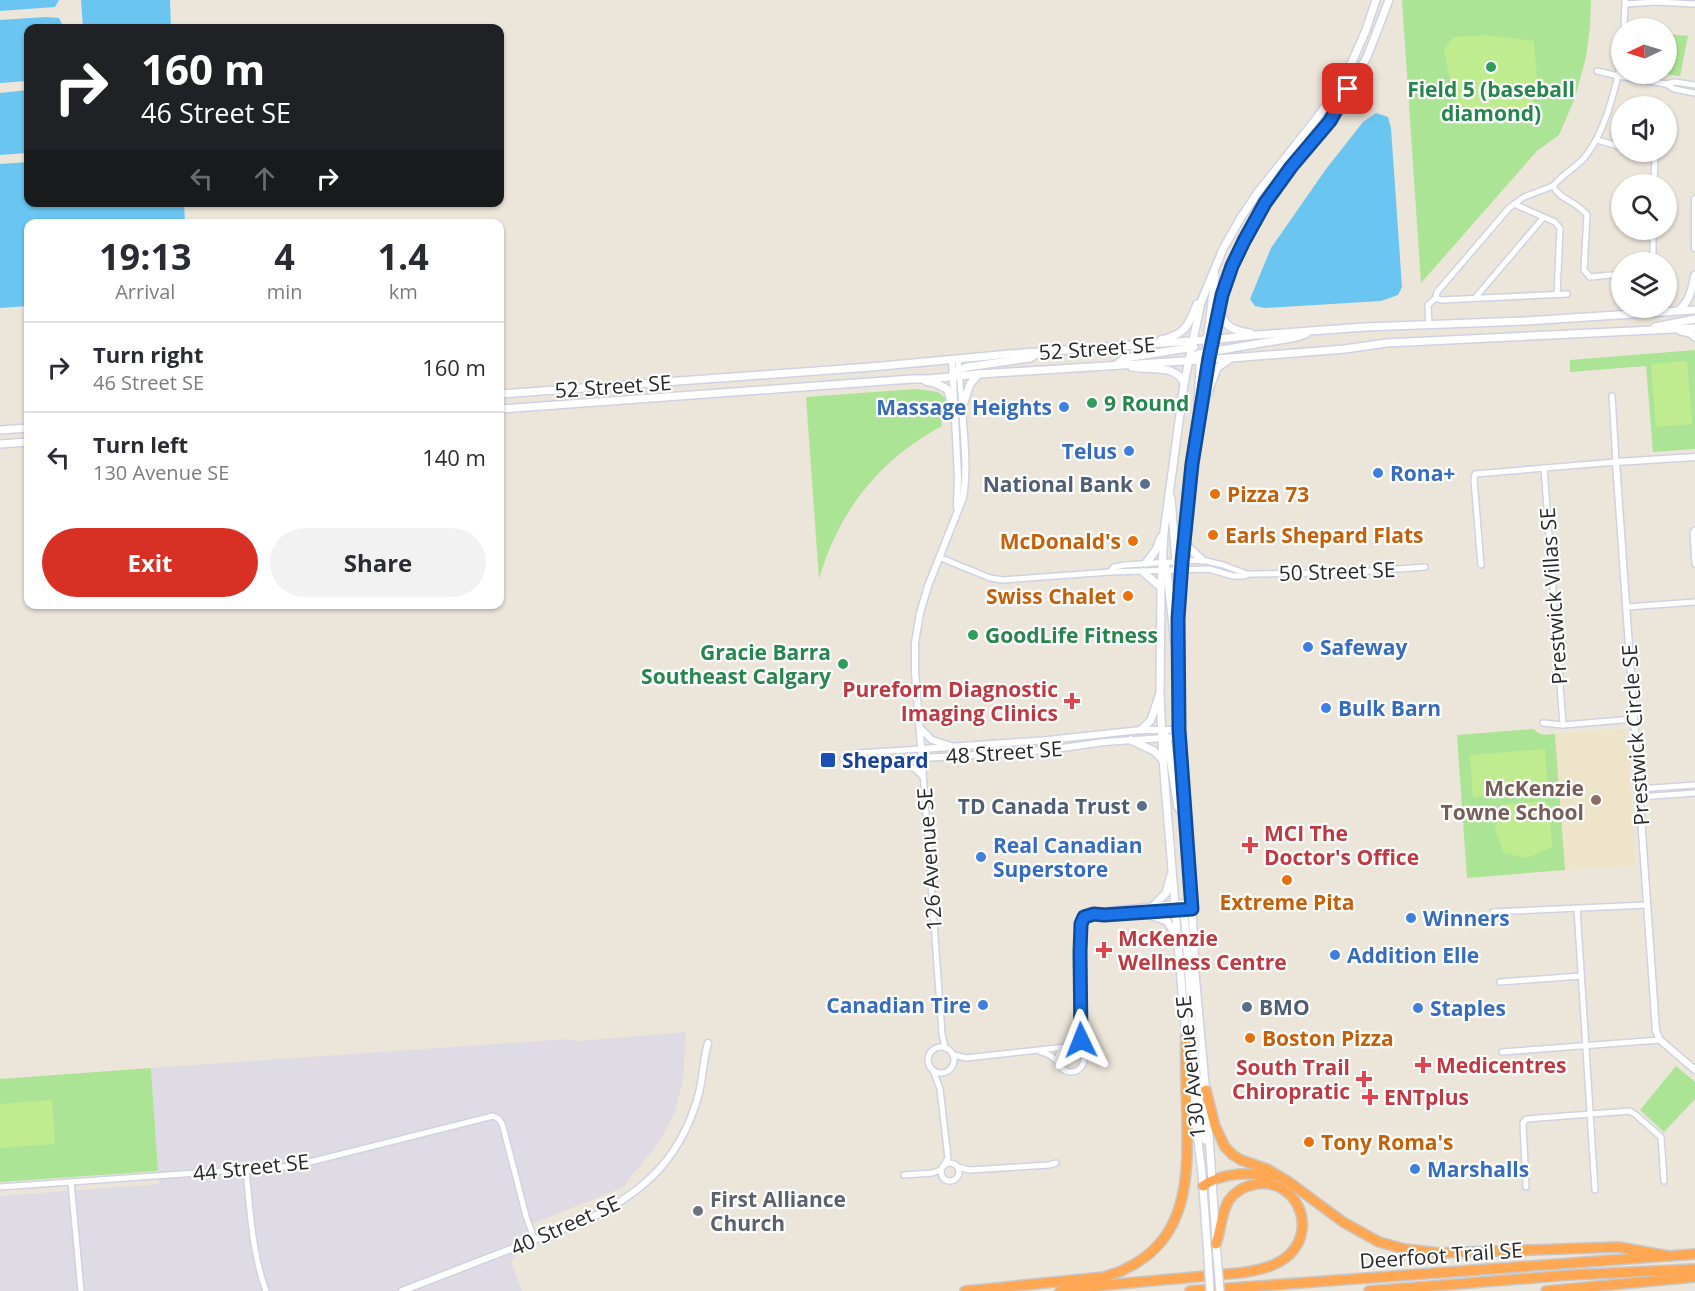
<!DOCTYPE html>
<html lang="en">
<head>
<meta charset="utf-8">
<style>
  body { margin:0; font-family:"Open Sans",sans-serif; background:#f2f2f3; color:#2b2b33; height:100vh; display:flex; flex-direction:column; font-size:22px; white-space:nowrap }
  * { box-sizing:border-box; margin:0 }
  p { font-size:20px; color:#7c7c81 }
  .icon { flex:none; width:33px; height:33px; fill:none; stroke:currentColor; stroke-width:2; stroke-linecap:round; stroke-linejoin:round }
  .map { position:relative; flex:1; overflow:hidden }
  .details { position:absolute; left:24px; top:219px; width:480px; height:390px; display:flex; flex-direction:column; background:#fff; border-radius:12px; box-shadow:0 2px 4px #0004 }
  .details>* { flex:none }
  .guide { position:absolute; left:24px; top:24px; width:480px; height:183px; border-radius:12px; box-shadow:0 2px 4px #0004; background:#202124; color:#fff; overflow:hidden }
  .needle { width:39px; rotate:266deg }
  .tools { position:absolute; left:1611px; top:18px; display:grid; gap:12px }
  .tools a { display:grid; place-items:center; width:66px; height:66px; border-radius:50%; background:#fff; box-shadow:0 2px 4px #0004; font-size:30px }
  .pin { position:absolute; display:grid; place-items:center; width:51px; height:51px; color:#fff; margin:-26px; border-radius:12px; box-shadow:0 3px 9px #0006 }
  .me { position:absolute; width:66px; margin:-33px; rotate:358deg; stroke-linejoin:round; filter:drop-shadow(0 0 4px #0008) }
  .turn { display:flex; align-items:center; gap:21px; height:126px; padding:0 18px; font-size:27px }
  .turn .icon { width:78px; height:78px; stroke-width:2.5 }
  .turn b { display:block; font-size:42px; line-height:51px }
  .lanes { display:flex; align-items:center; height:57px; padding:0 18px; background:#0003; justify-content:center; gap:30px; direction:ltr }
  .lanes .off { opacity:.35 }
  .eta { display:flex; justify-content:space-evenly; align-items:center; height:102px; text-align:center }
  .eta b { font-size:36px; font-weight:700; line-height:42px }
  .button { display:flex; gap:12px; margin-top:auto; padding:12px 18px }
  .button a { flex:1; height:69px; border-radius:36px; background:#d93025; color:#fff; font-size:24px; font-weight:700; line-height:69px; text-align:center }
  .button a+a { background:#f2f2f3; color:#2b2b33 }
  ul { padding:0; list-style:none }
  li { display:flex; align-items:center; gap:18px; height:90px; padding:0 18px; border-top:2px solid #e1e1e2 }
  li div { flex:1 }
  li b { display:block; font-size:22px }
  li em { font-style:normal }
  .map>svg:first-child { display:block }
</style>
</head>
<body>
<div class="map">
<svg width="1695" height="1291" viewBox="0 0 1695 1291">
  <rect width="100%" height="100%" fill="#ece5da"/>
  <!-- industrial -->
  <polygon fill="#dedbe4" points="686,1032 683,1080 674,1114 658,1144 632,1175 624,1187 534,1223 511,1262 522,1291 0,1291 0,1196 159,1184 151,1068 569,1039 578,1041"/>
  <!-- education -->
  <polygon fill="#eee4c9" points="1626,729 1636,865 1565,870 1555,734"/>
  <!-- green -->
  <g fill="#ace495">
    <polygon points="1402,0 1591,0 1590,27 1586,57 1575,98 1559,135 1537,151 1421,283"/>
    <polygon points="1667,34 1688,36 1680,76 1659,74 1666,74"/>
    <polygon points="1695,350 1695,449 1653,452 1646,366 1570,372 1570,360"/>
    <path d="M 916,389 L 938,392 L 945,398 L 947,414 L 941,415 L 942,426 C 879,460 839,511 819,579 L 806,397 Z"/>
    <path d="M 1534,729 C 1539,736 1547,735 1555,734 L 1565,870 L 1467,878 L 1457,735 Z"/>
    <polygon points="1676,1066 1695,1082 1695,1099 1664,1132 1640,1110"/>
    <polygon points="151,1068 158,1171 0,1182 0,1079"/>
  </g>
  <!-- pitch -->
  <g fill="#c0ec90">
    <path d="M 1485,35 L 1534,41 C 1535,59 1539,81 1534,98 C 1526,128 1483,123 1459,125 L 1444,49 L 1454,37 Z"/>
    <polygon points="1687,361 1692,424 1656,427 1651,364"/>
    <polygon points="1545,749 1548,792 1473,797 1470,755"/>
    <polygon points="1542,801 1549,805 1552,847 1527,858 1504,853 1495,830 1501,805"/>
    <polygon points="52,1100 55,1144 0,1148 0,1104"/>
  </g>
  <!-- water -->
  <g fill="#6ac6f1">
    <polygon points="0,0 59,0 55,7 0,11"/>
    <polygon points="81,0 170,0 171,28 83,28"/>
    <polygon points="46,17 59,18 64,28 28,28 28,81 0,83 0,20"/>
    <polygon points="28,90 28,153 0,155 0,93"/>
    <polygon points="1376,113 1388,117 1391,128 1402,287 1398,295 1381,301 1265,308 1255,306 1250,299 1271,248 1326,169 1363,122"/>
    <polygon points="28,162 28,202 184,203 185,223 28,224 28,306 0,308 0,164"/>
  </g>
  <g fill="none" stroke-linecap="round" stroke-linejoin="round">
    <defs>
      <g id="minor">
        <polyline points="1626,4 1656,2 1695,4"/>
        <polyline points="1624,28 1625,0"/>
        <path d="M 1622,58 C 1615,90 1605,133 1584,158 C 1574,169 1562,175 1553,186 C 1560,200 1578,202 1587,215 L 1584,270 L 1590,277 L 1622,274"/>
        <polyline points="1597,71 1618,76 1666,84 1674,89 1695,93"/>
        <polyline points="1666,84 1675,82 1695,85"/>
        <polyline points="1597,140 1622,147"/>
        <polyline points="1639,152 1655,155 1654,184"/>
        <polyline points="1553,186 1524,197 1509,208 1437,292 1436,298 1441,300 1567,294"/>
        <polyline points="1514,204 1555,222 1560,228 1557,294"/>
        <polyline points="1653,262 1653,230"/>
        <polyline points="1475,298 1543,218"/>
        <polyline points="1429,324 1428,305 1436,298"/>
        <polyline points="958,359 962,406"/>
        <polyline points="1544,468 1563,725"/>
        <polyline points="1695,530 1693,533 1695,564"/>
        <polyline points="941,558 990,578 1003,580 1110,572 1209,569 1233,576 1244,576 1249,574 1344,573 1425,567"/>
        <polyline points="1481,565 1474,480 1475,474 1616,462 1612,396"/>
        <polyline points="1110,572 1114,567 1125,565 1202,560 1223,565 1247,574"/>
        <polyline points="1627,607 1695,602"/>
        <polyline points="1543,723 1563,725 1634,719"/>
        <polyline points="843,759 859,762 922,758 942,1034 945,1047"/>
        <polyline points="843,759 858,753 921,749"/>
        <polyline points="897,760 915,769 922,776"/>
        <polyline points="1639,789 1695,785"/>
        <polyline points="1640,797 1695,793"/>
        <polyline points="1577,908 1595,1190"/>
        <polyline points="1493,912 1647,905"/>
        <polyline points="1096,914 1104,915 1179,911"/>
        <polyline points="1500,982 1581,976"/>
        <circle cx="1071" cy="1059" r="13"/>
        <circle cx="941" cy="1060" r="13"/>
        <path d="M 1041,1052 C 1048,1053 1053,1057 1058,1062"/>
        <polyline points="1502,1052 1660,1040"/>
        <polyline points="954,1055 966,1058 1066,1047 1073,1040 1078,1026"/>
        <path d="M 1083,1055 C 1079,1028 1080,1001 1080,974 C 1080,956 1077,934 1084,917 L 1103,911 L 1192,902"/>
        <polyline points="933,1070 940,1089 948,1158 944,1165"/>
        <circle cx="950" cy="1172" r="9"/>
        <polyline points="958,1167 969,1170 1049,1165 1056,1163"/>
        <path d="M 246,1170 C 250,1210 252,1253 266,1291"/>
        <polyline points="904,1175 932,1173 941,1170"/>
        <polyline points="71,1182 81,1291"/>
        <path d="M 0,1187 L 294,1166 L 493,1116 C 499,1118 501,1121 503,1127 L 526,1216 L 535,1241"/>
        <polyline points="1526,1187 1523,1123 1526,1119 1630,1111 1636,1115 1661,1137 1664,1181"/>
      </g>
      <g id="tertiary">
        <polyline points="1695,199 1695,248"/>
        <polyline points="952,360 958,477 957,507"/>
        <path d="M 962,408 C 964,438 968,468 963,498 L 928,586 L 920,613 L 915,643 L 915,672 L 922,758 L 1010,753 L 1055,749 L 1104,742 L 1179,737"/>
        <polyline points="1695,457 1616,462 1656,1031 1660,1040 1695,1070"/>
        <polyline points="920,728 932,740 951,746"/>
        <polyline points="921,749 1048,740 1141,730 1179,730"/>
        <path d="M 402,1291 L 591,1218 C 647,1190 682,1156 699,1093 C 703,1077 703,1060 708,1043"/>
      </g>
      <g id="secondary">
        <path d="M 1679,310 C 1690,301 1692,288 1695,275"/>
        <path d="M 1221,313 C 1225,328 1236,331 1250,333"/>
        <polyline points="1655,327 1695,319"/>
        <polyline points="1681,331 1690,333 1695,337"/>
        <path d="M 1161,340 C 1186,334 1188,326 1197,304"/>
        <polyline points="1198,355 1200,367 1198,404"/>
        <polyline points="1208,356 1206,352 1215,275"/>
        <polyline points="1191,359 1198,354 1297,337 1306,334"/>
        <polyline points="1116,365 1125,358 1194,347"/>
        <path d="M 1132,367 C 1149,371 1175,363 1184,383"/>
        <polyline points="954,376 959,370 967,367 1030,358 1039,353"/>
        <polyline points="926,381 935,383 947,389 954,408"/>
        <polyline points="500,394 871,367 1010,354 1219,339 1257,335 1365,327 1525,321 1695,310"/>
        <polyline points="1207,395 1217,368 1231,358"/>
        <polyline points="962,408 970,384 979,374"/>
        <polyline points="500,409 912,379 929,379 979,374 1231,358 1345,349 1386,343 1695,328"/>
        <polyline points="0,430 28,428"/>
        <polyline points="0,444 28,442"/>
        <polyline points="1171,498 1176,562 1177,568 1181,571"/>
        <polyline points="1183,542 1202,560"/>
        <polyline points="1146,563 1156,550 1161,537"/>
        <polyline points="1162,563 1165,565 1167,571 1175,645"/>
        <polyline points="1143,572 1161,587"/>
        <polyline points="1141,730 1151,720 1159,696"/>
        <polyline points="1163,732 1167,738 1169,752 1178,807 1184,815"/>
        <polyline points="1131,740 1154,751 1163,760"/>
        <polyline points="1176,903 1182,905 1184,910 1197,1087 1205,1140"/>
        <polyline points="1155,904 1166,893 1171,875"/>
        <polyline points="1144,913 1167,921 1175,934"/>
        <polyline points="1186,1040 1163,760 1160,694 1161,587 1164,532 1184,384 1201,302 1223,249 1240,219 1258,192 1313,123 1334,94 1352,62 1366,30 1376,0"/>
        <polyline points="1189,1065 1202,1174 1208,1257"/>
        <polyline points="1206,1095 1195,973 1191,883 1184,815 1178,707 1177,655 1183,542 1193,464 1209,358 1222,295 1232,266 1244,241 1265,203 1291,167 1330,121 1367,57 1389,0"/>
        <polyline points="1207,1106 1217,1256"/>
      </g>
      <g id="motorway">
        <polyline points="1206,1090 1215,1126 1225,1147 1233,1155 1241,1160 1267,1169 1289,1182 1343,1222 1379,1242 1405,1249 1440,1253 1618,1247 1669,1256"/>
        <path d="M 1203,1186 C 1221,1173 1251,1171 1272,1177"/>
        <path d="M 965,1291 L 1104,1277 C 1111,1274 1119,1273 1125,1269 C 1188,1240 1188,1178 1187,1118 C 1186,1090 1185,1063 1186,1035"/>
        <path d="M 1060,1291 L 1106,1285 L 1239,1273 C 1257,1271 1277,1267 1290,1254 C 1319,1225 1293,1174 1252,1185 C 1243,1187 1235,1192 1229,1200 C 1221,1213 1221,1230 1216,1244"/>
        <polyline points="1190,1291 1695,1254"/>
        <polyline points="1369,1291 1571,1275 1695,1269"/>
        <polyline points="1546,1291 1695,1277"/>
      </g>
    </defs>
    <!-- minor casing -->
    <use href="#minor" stroke="#d0d2e3" stroke-width="8"/>
    <!-- tertiary casing -->
    <use href="#tertiary" stroke="#d0d2e3" stroke-width="9"/>
    <!-- secondary casing -->
    <use href="#secondary" stroke="#d0d2e3" stroke-width="10"/>
    <!-- motorway casing -->
    <use href="#motorway" stroke="#c7c7c7" stroke-width="12"/>
    <!-- minor -->
    <use href="#minor" stroke="#fff" stroke-width="5"/>
    <!-- tertiary -->
    <use href="#tertiary" stroke="#fff" stroke-width="6"/>
    <!-- secondary -->
    <use href="#secondary" stroke="#fff" stroke-width="7"/>
    <!-- motorway -->
    <use href="#motorway" stroke="#ffa752" stroke-width="9"/>
    <defs>
      <g id="secondary-bridge">
        <polyline points="1217,1256 1220,1291"/>
        <polyline points="1208,1257 1210,1291"/>
      </g>
    </defs>
    <!-- secondary-bridge casing -->
    <use href="#secondary-bridge" stroke="#d0d2e3" stroke-width="10" stroke-linecap="butt"/>
    <!-- secondary-bridge -->
    <use href="#secondary-bridge" stroke="#fff" stroke-width="7"/>
  </g>
  <g fill="none" stroke-linecap="round" stroke-linejoin="round">
    <defs>
      <polyline id="route" points="1081,1040 1080,952 1081,924 1084,917 1094,914 1104,915 1192,909 1179,730 1178,619 1182,562 1192,464 1209,358 1222,295 1232,266 1244,241 1265,203 1291,167 1330,121 1348,89"/>
    </defs>
    <!-- route casing -->
    <use href="#route" stroke="#114b97" stroke-width="15"/>
    <!-- route -->
    <use href="#route" stroke="#1a73e8" stroke-width="10"/>
  </g>
  <!-- markers -->
  <g fill="#2e9e5b" stroke="#fff" stroke-width="2">
    <circle cx="1491" cy="67" r="6"/>
    <circle cx="1092" cy="403" r="6"/>
    <circle cx="973" cy="635" r="6"/>
    <circle cx="843" cy="664" r="6"/>
  </g>
  <g fill="#3f7fe0" stroke="#fff" stroke-width="2">
    <circle cx="1064" cy="407" r="6"/>
    <circle cx="1129" cy="451" r="6"/>
    <circle cx="1378" cy="473" r="6"/>
    <circle cx="1308" cy="647" r="6"/>
    <circle cx="1326" cy="708" r="6"/>
    <circle cx="981" cy="857" r="6"/>
    <circle cx="1411" cy="918" r="6"/>
    <circle cx="1335" cy="955" r="6"/>
    <circle cx="983" cy="1005" r="6"/>
    <circle cx="1418" cy="1008" r="6"/>
    <circle cx="1415" cy="1169" r="6"/>
  </g>
  <g fill="#5c6f8a" stroke="#fff" stroke-width="2">
    <circle cx="1145" cy="484" r="6"/>
    <circle cx="1142" cy="806" r="6"/>
    <circle cx="1247" cy="1007" r="6"/>
  </g>
  <g fill="#e8710a" stroke="#fff" stroke-width="2">
    <circle cx="1215" cy="494" r="6"/>
    <circle cx="1213" cy="535" r="6"/>
    <circle cx="1133" cy="541" r="6"/>
    <circle cx="1128" cy="596" r="6"/>
    <circle cx="1287" cy="880" r="6"/>
    <circle cx="1250" cy="1038" r="6"/>
    <circle cx="1309" cy="1142" r="6"/>
  </g>
  <g fill="#e0444e" stroke="#fff" stroke-width="2">
    <path d="M1069 692h6v6h6v6h-6v6h-6v-6h-6v-6h6z"/>
    <path d="M1247 836h6v6h6v6h-6v6h-6v-6h-6v-6h6z"/>
    <path d="M1101 941h6v6h6v6h-6v6h-6v-6h-6v-6h6z"/>
    <path d="M1420 1056h6v6h6v6h-6v6h-6v-6h-6v-6h6z"/>
    <path d="M1361 1070h6v6h6v6h-6v6h-6v-6h-6v-6h6z"/>
    <path d="M1367 1088h6v6h6v6h-6v6h-6v-6h-6v-6h6z"/>
  </g>
  <rect fill="#1a4fb4" stroke="#fff" stroke-width="2" x="820" y="752" width="16" height="16" rx="3"/>
  <circle fill="#8d6e63" stroke="#fff" stroke-width="2" cx="1596" cy="800" r="6"/>
  <circle fill="#6b7280" stroke="#fff" stroke-width="2" cx="698" cy="1211" r="6"/>
  <g text-anchor="middle" dominant-baseline="central" stroke-width="4.5" stroke-linejoin="round" paint-order="stroke">
    <!-- leisure labels -->
    <g font-size="21" font-weight="bold" fill="#27864d" stroke="#fff" text-anchor="start">
      <text x="1491" y="89" text-anchor="middle">Field 5 (baseball<tspan x="1491" dy="24">diamond)</tspan></text>
      <text x="1104" y="403">9 Round</text>
      <text x="985" y="635">GoodLife Fitness</text>
      <text x="831" y="652" text-anchor="end">Gracie Barra<tspan x="831" dy="24">Southeast Calgary</tspan></text>
    </g>
    <!-- street labels -->
    <g font-size="21" fill="#292929" stroke="#fff">
      <text transform="translate(1097 348) rotate(-4)">52 Street SE</text>
      <text transform="translate(613 386) rotate(-4)">52 Street SE</text>
      <text transform="translate(1337 571) rotate(-2)">50 Street SE</text>
      <text transform="translate(1553 596) rotate(-94)">Prestwick Villas SE</text>
      <text transform="translate(1635 735) rotate(-94)">Prestwick Circle SE</text>
      <text transform="translate(1004 752) rotate(-4)">48 Street SE</text>
      <text transform="translate(929 859) rotate(-94)">126 Avenue SE</text>
      <text transform="translate(1190 1067) rotate(-96)">130 Avenue SE</text>
      <text transform="translate(251 1167) rotate(-6)">44 Street SE</text>
      <text transform="translate(565 1225) rotate(-24)">40 Street SE</text>
      <text transform="translate(1441 1255) rotate(-4)">Deerfoot Trail SE</text>
    </g>
    <!-- shop labels -->
    <g font-size="21" font-weight="bold" fill="#366cbe" stroke="#fff" text-anchor="start">
      <text x="1052" y="407" text-anchor="end">Massage Heights</text>
      <text x="1117" y="451" text-anchor="end">Telus</text>
      <text x="1390" y="473">Rona+</text>
      <text x="1320" y="647">Safeway</text>
      <text x="1338" y="708">Bulk Barn</text>
      <text x="993" y="845">Real Canadian<tspan x="993" dy="24">Superstore</tspan></text>
      <text x="1423" y="918">Winners</text>
      <text x="1347" y="955">Addition Elle</text>
      <text x="971" y="1005" text-anchor="end">Canadian Tire</text>
      <text x="1430" y="1008">Staples</text>
      <text x="1427" y="1169">Marshalls</text>
    </g>
    <!-- service labels -->
    <g font-size="21" font-weight="bold" fill="#4e5e75" stroke="#fff" text-anchor="end">
      <text x="1133" y="484">National Bank</text>
      <text x="1130" y="806">TD Canada Trust</text>
      <text x="1259" y="1007" text-anchor="start">BMO</text>
    </g>
    <!-- food labels -->
    <g font-size="21" font-weight="bold" fill="#c56008" stroke="#fff" text-anchor="start">
      <text x="1227" y="494">Pizza 73</text>
      <text x="1225" y="535">Earls Shepard Flats</text>
      <text x="1121" y="541" text-anchor="end">McDonald's</text>
      <text x="1116" y="596" text-anchor="end">Swiss Chalet</text>
      <text x="1287" y="902" text-anchor="middle">Extreme Pita</text>
      <text x="1262" y="1038">Boston Pizza</text>
      <text x="1321" y="1142">Tony Roma's</text>
    </g>
    <!-- health labels -->
    <g font-size="21" font-weight="bold" fill="#be3a42" stroke="#fff" text-anchor="start">
      <text x="1058" y="689" text-anchor="end">Pureform Diagnostic<tspan x="1058" dy="24">Imaging Clinics</tspan></text>
      <text x="1264" y="833">MCI The<tspan x="1264" dy="24">Doctor's Office</tspan></text>
      <text x="1118" y="938">McKenzie<tspan x="1118" dy="24">Wellness Centre</tspan></text>
      <text x="1436" y="1065">Medicentres</text>
      <text x="1350" y="1067" text-anchor="end">South Trail<tspan x="1350" dy="24">Chiropratic</tspan></text>
      <text x="1384" y="1097">ENTplus</text>
    </g>
    <!-- transit labels -->
    <g font-size="21" font-weight="bold" fill="#164399" stroke="#fff" text-anchor="start">
      <text x="842" y="760">Shepard</text>
    </g>
    <!-- education labels -->
    <g font-size="21" font-weight="bold" fill="#785e54" stroke="#fff" text-anchor="end">
      <text x="1584" y="788">McKenzie<tspan x="1584" dy="24">Towne School</tspan></text>
    </g>
    <!-- worship labels -->
    <g font-size="21" font-weight="bold" fill="#5b616d" stroke="#fff" text-anchor="start">
      <text x="710" y="1199">First Alliance<tspan x="710" dy="24">Church</tspan></text>
    </g>
  </g>
</svg>
<div class="tools">
<a><svg class="needle" viewBox="-14 -14 28 28"><path d="M0-13l5 13h-10z" fill="#e53935"/><path d="M0 13l5-13h-10z" fill="#7c7c81"/></svg></a>
<a><svg class="icon" aria-label="sound" viewBox="0 0 24 24"><path d="M4 9h4l5-4v14l-5-4H4zM17 9q2 3 0 6"/></svg></a>
<a><svg class="icon" aria-label="search" viewBox="0 0 24 24"><circle cx="10" cy="10" r="6"/><path d="M15 15l6 6"/></svg></a>
<a><svg class="icon" aria-label="layers" viewBox="0 0 24 24"><path d="M12 4l9 5-9 5-9-5zM3 14l9 5 9-5"/></svg></a>
</div>
<div class="pin" style="left:1348px;top:89px;background:#d93025"><svg class="icon" aria-label="arrive" viewBox="0 0 24 24"><path d="M6 21V4h12l-3 4 3 4H6"/></svg></div>
<svg class="me" style="left:1081px;top:1040px" viewBox="-20 -20 40 40"><path d="M0-17L14 15 0 8-14 15z" fill="#1a73e8" stroke="#fff" stroke-width="4"/></svg>
<div class="guide">
<div class="turn"><svg class="icon" aria-label="right" viewBox="0 0 24 24"><path d="M7 20v-9h11M14 6l5 5-5 5"/></svg><div><b>160 m</b>46 Street SE</div></div>
<div class="lanes"><svg class="icon off" aria-label="left" viewBox="0 0 24 24"><path d="M17 20v-9H6M10 6l-5 5 5 5"/></svg><svg class="icon off" aria-label="ahead" viewBox="0 0 24 24"><path d="M12 20V5M6 11l6-6 6 6"/></svg><svg class="icon" aria-label="right" viewBox="0 0 24 24"><path d="M7 20v-9h11M14 6l5 5-5 5"/></svg></div>
</div>
<section class="details">
<div class="eta">
<div><b>19:13</b><p>Arrival</p></div>
<div><b>4</b><p>min</p></div>
<div><b>1.4</b><p>km</p></div>
</div>
<ul>
<li><svg class="icon" aria-label="right" viewBox="0 0 24 24"><path d="M7 20v-9h11M14 6l5 5-5 5"/></svg><div><b>Turn right</b><p>46 Street SE</p></div><em>160 m</em></li>
<li><svg class="icon" aria-label="left" viewBox="0 0 24 24"><path d="M17 20v-9H6M10 6l-5 5 5 5"/></svg><div><b>Turn left</b><p>130 Avenue SE</p></div><em>140 m</em></li>
</ul>
<div class="button"><a>Exit</a><a>Share</a></div>
</section>
</div>
</body>
</html>
